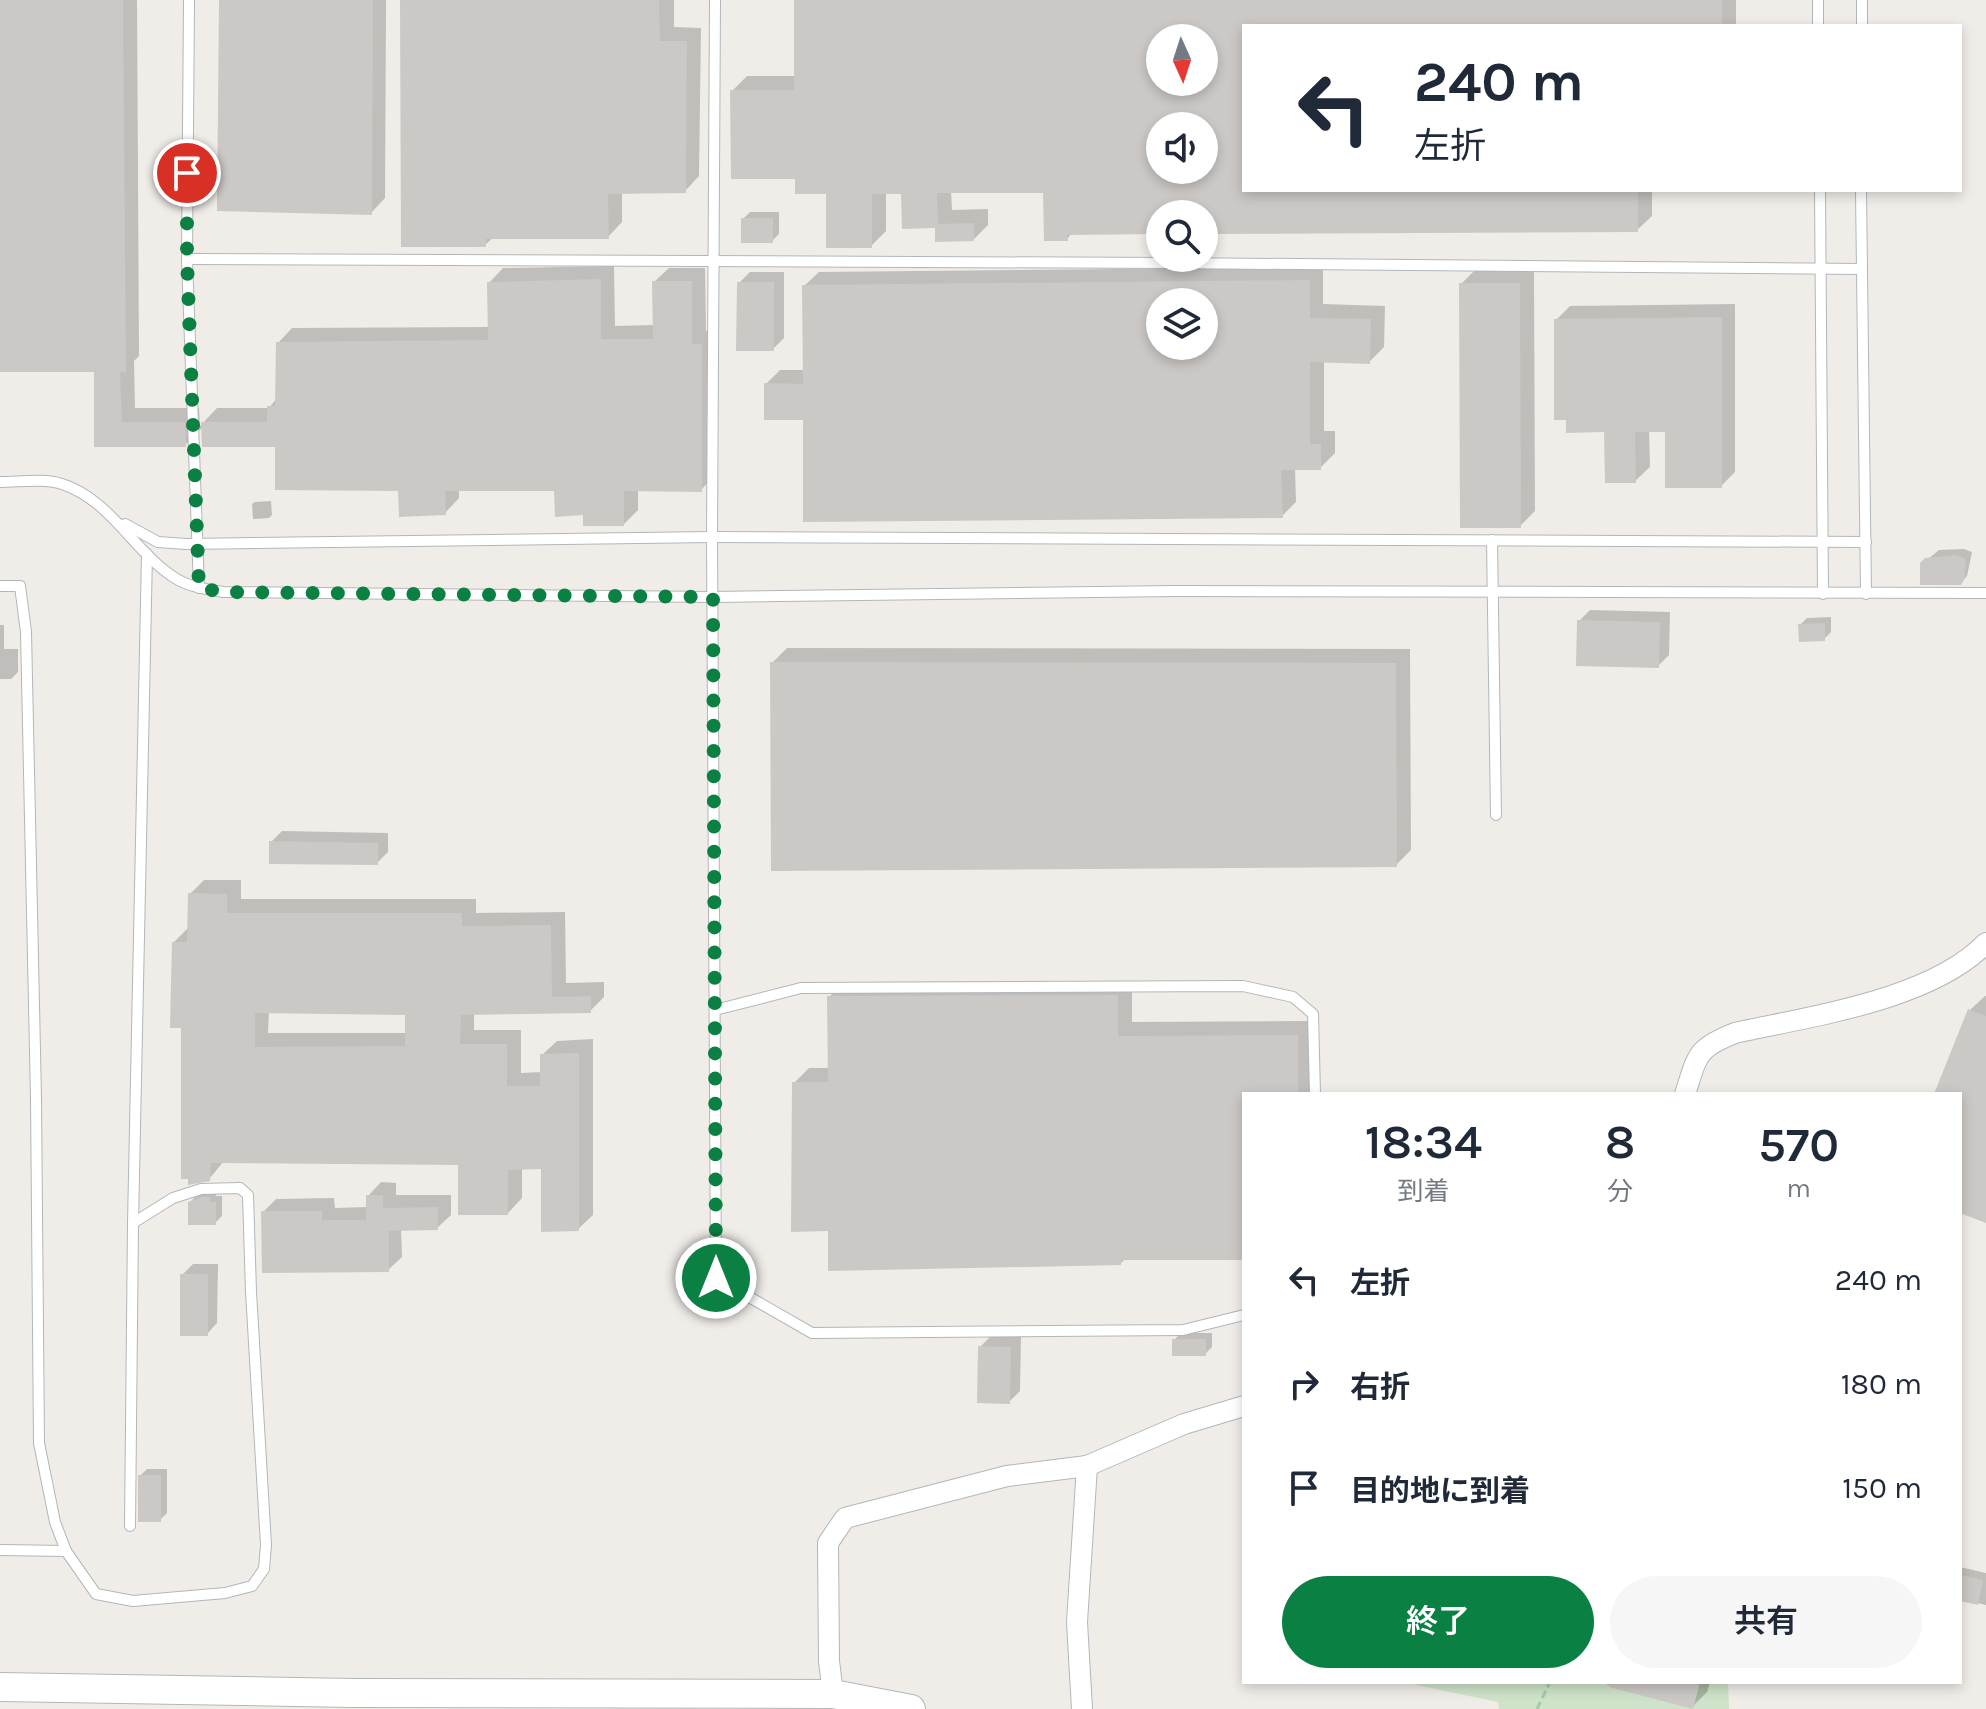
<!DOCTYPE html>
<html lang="ja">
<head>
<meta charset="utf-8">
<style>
  body { margin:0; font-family:Karla,"Noto Sans JP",sans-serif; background:#f6f6f7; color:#1f2937; height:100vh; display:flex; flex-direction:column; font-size:30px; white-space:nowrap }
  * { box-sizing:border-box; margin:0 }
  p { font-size:26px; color:#747a83 }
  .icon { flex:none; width:44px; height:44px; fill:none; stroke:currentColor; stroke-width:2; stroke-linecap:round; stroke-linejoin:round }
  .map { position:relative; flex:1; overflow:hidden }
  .sheet { position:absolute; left:1242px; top:1092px; width:720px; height:592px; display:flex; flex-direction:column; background:#fff; border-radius:0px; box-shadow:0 4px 12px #0003 }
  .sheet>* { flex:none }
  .guide { position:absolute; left:1242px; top:24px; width:720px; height:168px; border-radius:0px; box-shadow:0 4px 12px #0003; background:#fff; color:#1f2937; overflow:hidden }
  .needle { width:52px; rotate:177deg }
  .controls { position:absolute; left:1146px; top:24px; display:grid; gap:16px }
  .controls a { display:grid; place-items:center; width:72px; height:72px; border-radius:50%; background:#fff; box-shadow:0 4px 12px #0003; font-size:40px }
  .pin { position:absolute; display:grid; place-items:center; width:68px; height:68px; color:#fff; margin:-34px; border:4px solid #fff; border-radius:50%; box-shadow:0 2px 8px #0007 }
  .me { position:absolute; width:88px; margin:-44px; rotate:0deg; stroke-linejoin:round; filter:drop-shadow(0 0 6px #0008) }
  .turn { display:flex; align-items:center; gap:28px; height:168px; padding:0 40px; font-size:36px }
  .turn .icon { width:104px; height:104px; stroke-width:2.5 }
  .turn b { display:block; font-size:56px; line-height:68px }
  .eta { display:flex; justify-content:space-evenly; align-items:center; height:136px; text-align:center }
  .eta b { font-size:48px; font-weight:600; line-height:56px }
  .button { display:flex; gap:16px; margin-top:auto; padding:16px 40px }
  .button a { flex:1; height:92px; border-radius:48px; background:#0b8043; color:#fff; font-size:32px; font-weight:600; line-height:92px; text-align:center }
  .button a+a { background:#f6f6f7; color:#1f2937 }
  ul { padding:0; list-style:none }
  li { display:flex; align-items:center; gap:24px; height:104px; padding:0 40px }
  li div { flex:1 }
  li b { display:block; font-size:30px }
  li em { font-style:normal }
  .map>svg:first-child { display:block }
</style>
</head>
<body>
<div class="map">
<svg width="1986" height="1709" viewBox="0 0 1986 1709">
  <rect width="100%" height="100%" fill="#f0ede9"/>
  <!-- green -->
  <polygon fill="#cee3c9" points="1416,1682 1597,1682 1604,1685 1609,1682 1728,1682 1729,1709 1499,1709 1498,1702 1416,1685"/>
  <!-- shadow -->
  <g fill="#0003" fill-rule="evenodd">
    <polygon points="0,0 137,0 139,356 134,361 135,408 199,408 200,426 217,408 269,408 277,398 278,343 292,328 490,327 489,283 503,268 614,266 615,326 655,325 654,282 669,268 705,268 706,331 716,331 715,475 701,490 638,489 638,510 624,524 585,513 556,489 459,489 459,498 445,513 400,489 277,445 203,427 185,445 96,445 96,370 0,370"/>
    <polygon points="221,0 386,0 385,198 371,213"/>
    <polygon points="402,0 674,0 674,27 701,28 699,176 685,191 622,192 622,222 608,237 494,237 485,245"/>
    <path d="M 796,0 L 1736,0 L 1736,26 L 1244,26 L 1244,190 L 1652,190 L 1652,216 L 1637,230 L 1204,232 L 1204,214 L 1160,214 L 1160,232 L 1072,233 L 1067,239 L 1045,191 L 951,191 L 952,210 L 988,209 L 988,225 L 974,239 L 937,226 L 903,192 L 886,192 L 886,231 L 871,246 L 828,192 L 797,177 L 732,91 L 747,76 L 796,76 ZM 1160,38 L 1204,38 L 1204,82 L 1160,82 ZM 1160,126 L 1204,126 L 1204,170 L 1160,170 Z"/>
    <polygon points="750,212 779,212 779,234 772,241 743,219"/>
    <path d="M 1323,267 L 1323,304 L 1385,306 L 1384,347 L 1369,362 L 1324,361 L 1324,431 L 1335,431 L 1335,453 L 1320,468 L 1295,468 L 1296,502 L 1282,516 L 805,418 L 766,384 L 780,370 L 804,370 L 804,286 L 819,272 ZM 1160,302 L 1204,302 L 1204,346 L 1160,346 Z"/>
    <polygon points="1476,269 1534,269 1535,511 1520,526 1461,284"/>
    <polygon points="750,272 784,272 784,338 773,349 739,283"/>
    <polygon points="1735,304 1735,472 1721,486 1667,430 1649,430 1650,467 1635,481 1605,430 1556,320 1570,306"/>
    <polygon points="271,501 272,515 269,518 253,519 252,504 255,502"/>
    <polygon points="1964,549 1972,552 1967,576 1960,583 1922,564 1939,550"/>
    <polygon points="1590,610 1670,612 1669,655 1658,666 1579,621"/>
    <polygon points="1831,617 1831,632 1824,639 1800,625 1807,618"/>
    <polygon points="0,625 4,625 4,649 18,649 18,672 11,679 0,679"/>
    <polygon points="787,648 1410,649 1411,850 1396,865 772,663"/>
    <polygon points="282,831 388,833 388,852 377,863 271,842"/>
    <path d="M 204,880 L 241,880 L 241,899 L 476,899 L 476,913 L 565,912 L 566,983 L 604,982 L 604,997 L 590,1011 L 474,1013 L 474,1030 L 521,1030 L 521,1073 L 542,1072 L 542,1055 L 557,1041 L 593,1039 L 593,1215 L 578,1229 L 543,1166 L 522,1168 L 522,1198 L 508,1213 L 460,1163 L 224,1161 L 209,1179 L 183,1026 L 174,942 L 189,927 L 190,894 ZM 269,1011 L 407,1013 L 407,1033 L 268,1033 Z"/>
    <polygon points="1132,981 1132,1022 1312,1021 1312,1094 1244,1094 1244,1258 1126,1258 1121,1263 831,1229 794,1083 809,1068 830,1068 829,997 844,982"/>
    <polygon points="1985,996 1986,996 1986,1221 1960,1211 1960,1094 1936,1094 1970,1010"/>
    <polygon points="381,1182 396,1183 396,1195 451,1195 451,1215 437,1228 401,1229 402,1257 388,1270 263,1212 276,1199 334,1198 335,1208 368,1207 368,1196"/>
    <polygon points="216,1191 216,1196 222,1196 222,1216 215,1223 190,1202 197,1195"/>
    <polygon points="193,1264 218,1264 217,1323 207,1334 182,1275"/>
    <polygon points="1181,1333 1212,1333 1212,1347 1205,1354 1174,1340"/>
    <polygon points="991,1336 1021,1337 1020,1391 1009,1402 980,1347"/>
    <polygon points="147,1469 167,1469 167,1513 160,1520 140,1476"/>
    <polygon points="1960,1567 1986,1573 1986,1605 1960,1599"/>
    <polygon points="1598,1682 1710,1682 1707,1692 1692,1707"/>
  </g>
  <!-- building -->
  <g fill="#cbc8c5" fill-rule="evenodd">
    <polygon points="0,0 123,0 126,372 120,372 122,422 185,422 186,447 94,447 94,372 0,372"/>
    <polygon points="219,0 373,0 372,215 217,211"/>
    <polygon points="400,0 659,0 660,41 687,41 686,193 608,194 609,239 486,239 486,247 401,247"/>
    <path d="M 794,0 L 1722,0 L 1722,26 L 1244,26 L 1244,190 L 1638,190 L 1638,232 L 1204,234 L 1204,214 L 1160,214 L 1160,234 L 1067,235 L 1068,241 L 1044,241 L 1043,193 L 937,193 L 938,224 L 974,223 L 974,241 L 935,242 L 935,228 L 902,229 L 901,194 L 872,194 L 872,248 L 826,248 L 826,194 L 795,194 L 795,179 L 731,179 L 730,90 L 794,90 ZM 1160,38 L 1204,38 L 1204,82 L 1160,82 ZM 1160,126 L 1204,126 L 1204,170 L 1160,170 Z"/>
    <rect x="741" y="218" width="32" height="25"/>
    <polygon points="601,279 601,339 653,339 652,281 692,281 692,344 702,344 702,492 624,491 624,526 583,526 583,515 555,517 554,491 445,491 446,515 399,517 398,491 275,490 275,447 202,447 201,422 267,422 267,406 275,406 276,342 488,340 487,282"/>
    <path d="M 1310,280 L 1310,318 L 1371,319 L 1370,364 L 1310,362 L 1310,444 L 1321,444 L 1321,470 L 1281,470 L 1283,518 L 803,522 L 803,420 L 764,420 L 764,383 L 803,384 L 802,285 ZM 1160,302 L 1204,302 L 1204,346 L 1160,346 Z"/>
    <polygon points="737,282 774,282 774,351 736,351"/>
    <polygon points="1459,283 1520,283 1521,528 1460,528"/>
    <polygon points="1722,317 1722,488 1665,488 1665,432 1635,432 1636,483 1605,483 1604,432 1566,433 1566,420 1554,420 1554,319"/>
    <polygon points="1956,555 1966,559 1964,580 1961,585 1920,585 1920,563 1925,558"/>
    <polygon points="1577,620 1660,622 1659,668 1576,666"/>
    <polygon points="1825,623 1825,641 1799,642 1798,624"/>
    <polygon points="770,662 1396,663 1397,867 771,871"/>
    <polygon points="269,841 378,843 378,865 269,864"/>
    <path d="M 188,893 L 227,894 L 227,913 L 462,913 L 462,926 L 551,925 L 552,997 L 591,996 L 591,1013 L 461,1015 L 460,1044 L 507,1044 L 507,1086 L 540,1086 L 540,1054 L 579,1053 L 579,1231 L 541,1232 L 541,1169 L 508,1170 L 508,1215 L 458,1215 L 458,1165 L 211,1163 L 210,1181 L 188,1185 L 188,1179 L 181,1179 L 181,1028 L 170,1028 L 172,942 L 187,942 ZM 255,1013 L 405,1015 L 405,1046 L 255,1047 Z"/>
    <polygon points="1118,995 1118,1036 1298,1035 1298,1094 1244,1094 1244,1260 1121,1260 1121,1265 828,1271 828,1231 791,1232 792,1082 828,1082 827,996"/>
    <polygon points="1968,1009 1986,1016 1986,1223 1960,1213 1960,1094 1934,1094"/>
    <polygon points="366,1195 383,1195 383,1208 438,1207 438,1230 389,1231 389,1272 262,1273 261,1211 322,1211 322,1220 366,1220"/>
    <polygon points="202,1197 210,1197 210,1202 216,1202 216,1225 188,1225 188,1202"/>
    <rect x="180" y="1274" width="28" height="62"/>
    <rect x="1172" y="1339" width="34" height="17"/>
    <polygon points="978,1346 1011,1347 1010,1404 977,1403"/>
    <rect x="138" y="1475" width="23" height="47"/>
    <polygon points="1960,1575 1983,1580 1978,1605 1960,1601"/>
    <polygon points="1610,1682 1700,1682 1693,1709 1609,1687"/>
  </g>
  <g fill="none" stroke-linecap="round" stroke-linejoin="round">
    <defs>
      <g id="lane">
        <polyline points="189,0 187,259 199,588"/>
        <polyline points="715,0 712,537 716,1278 812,1333 1183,1330 1244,1315"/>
        <polyline points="1818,0 1818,26"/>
        <polyline points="1862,26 1862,0"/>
        <polyline points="1820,190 1823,594"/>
        <polyline points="1861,190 1866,594"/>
        <polyline points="187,259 1171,263 1861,269"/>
        <path d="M 0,482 C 19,482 44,478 62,484 C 111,500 133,551 175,578 C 189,587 206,589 223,592 L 713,597 L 1176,591 L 1986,593"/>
        <polyline points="125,524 158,542 186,544 712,537 1866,542"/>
        <polyline points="1492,540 1496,815"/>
        <polyline points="0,586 20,586 26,632 36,1098 39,1443 55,1522 66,1551"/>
        <polyline points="715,1010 801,988 1243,986 1293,997 1313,1014 1315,1094"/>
        <polyline points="130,1526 133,1223 147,554"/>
        <polyline points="0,1550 66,1551 96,1594 133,1601 225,1593 252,1586 264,1569 266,1545 251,1292 248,1195 240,1188 201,1189 173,1198 133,1223"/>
      </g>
      <g id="street">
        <path d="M 1685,1094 C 1698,1055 1695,1049 1735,1033 C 1811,1016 1931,1000 1986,943"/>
        <polyline points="833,1694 829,1661 828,1543 845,1518 1007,1476 1087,1466 1184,1424 1244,1406"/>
        <polyline points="1082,1709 1077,1622 1087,1466"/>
      </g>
      <polyline id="secondary" points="0,1687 353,1693 833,1694 911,1709"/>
    </defs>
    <!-- lane casing -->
    <use href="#lane" stroke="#b3b6b9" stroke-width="12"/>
    <!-- street casing -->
    <use href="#street" stroke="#b3b6b9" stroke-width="22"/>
    <!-- secondary casing -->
    <use href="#secondary" stroke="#b3b6b9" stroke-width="30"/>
    <!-- path -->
    <polyline stroke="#a6c9a9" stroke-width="3" stroke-dasharray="8 4" stroke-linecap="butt" points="1537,1709 1550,1682"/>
    <!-- lane -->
    <use href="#lane" stroke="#fff" stroke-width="10"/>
    <!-- street -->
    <use href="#street" stroke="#fff" stroke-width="20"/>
    <!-- secondary -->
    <use href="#secondary" stroke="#fff" stroke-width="28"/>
  </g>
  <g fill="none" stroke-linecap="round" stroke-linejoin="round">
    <!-- route -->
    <polyline stroke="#0b8043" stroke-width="14" stroke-dasharray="0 25.2" points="187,173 187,259 199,588 223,592 713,597 716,1278"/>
  </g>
</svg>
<div class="controls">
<a><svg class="needle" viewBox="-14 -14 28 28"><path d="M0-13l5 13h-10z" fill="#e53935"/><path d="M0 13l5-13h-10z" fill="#747a83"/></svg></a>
<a><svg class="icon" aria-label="sound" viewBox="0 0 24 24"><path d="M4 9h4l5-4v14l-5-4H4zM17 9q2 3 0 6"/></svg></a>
<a><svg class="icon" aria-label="search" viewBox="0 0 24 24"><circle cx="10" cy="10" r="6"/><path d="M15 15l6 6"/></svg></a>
<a><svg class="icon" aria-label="layers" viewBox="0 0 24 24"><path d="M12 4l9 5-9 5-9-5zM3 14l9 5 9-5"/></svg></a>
</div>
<div class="pin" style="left:187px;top:173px;background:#d93025"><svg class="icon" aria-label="arrive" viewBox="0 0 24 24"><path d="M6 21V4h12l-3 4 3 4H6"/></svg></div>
<svg class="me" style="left:716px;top:1278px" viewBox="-20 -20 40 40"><circle r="17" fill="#0b8043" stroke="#fff" stroke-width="3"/><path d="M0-11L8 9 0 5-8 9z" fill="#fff"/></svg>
<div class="guide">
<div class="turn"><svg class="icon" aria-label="left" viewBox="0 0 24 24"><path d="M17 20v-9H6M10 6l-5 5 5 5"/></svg><div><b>240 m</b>左折</div></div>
</div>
<section class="sheet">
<div class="eta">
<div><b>18:34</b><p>到着</p></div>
<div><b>8</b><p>分</p></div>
<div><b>570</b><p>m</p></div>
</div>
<ul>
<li><svg class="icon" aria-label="left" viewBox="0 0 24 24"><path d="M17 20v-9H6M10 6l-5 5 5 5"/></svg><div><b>左折</b></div><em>240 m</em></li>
<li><svg class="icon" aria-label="right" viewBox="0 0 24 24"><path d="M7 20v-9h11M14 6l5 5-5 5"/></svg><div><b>右折</b></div><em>180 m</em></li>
<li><svg class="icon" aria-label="arrive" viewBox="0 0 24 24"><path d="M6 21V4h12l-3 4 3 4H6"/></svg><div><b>目的地に到着</b></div><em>150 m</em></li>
</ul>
<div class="button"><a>終了</a><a>共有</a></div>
</section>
</div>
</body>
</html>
